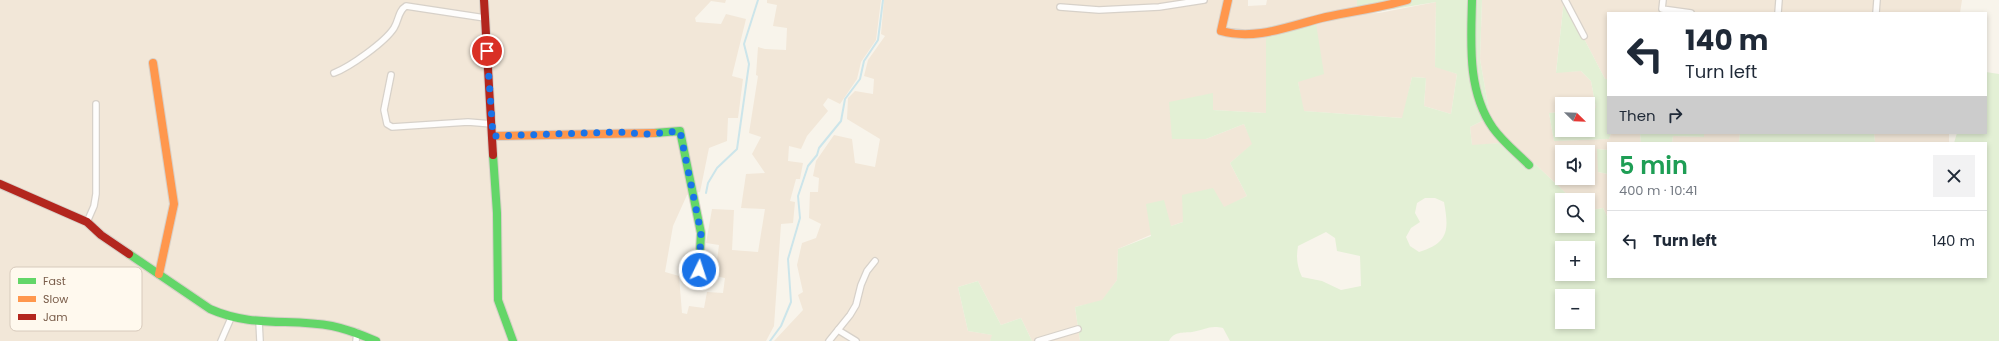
<!DOCTYPE html>
<html lang="en">
<head>
<meta charset="utf-8">
<style>
  body { margin:0; font-family:Poppins,sans-serif; background:#f2f2f3; color:#1f2937; height:100vh; display:flex; flex-direction:column; font-size:15px; white-space:nowrap }
  * { box-sizing:border-box; margin:0 }
  p { font-size:13px; color:#747a83 }
  .icon { flex:none; width:22px; height:22px; fill:none; stroke:currentColor; stroke-width:2; stroke-linecap:round; stroke-linejoin:round }
  .map { position:relative; flex:1; overflow:hidden }
  .drawer { position:absolute; left:1607px; top:142px; width:380px; height:136px; display:flex; flex-direction:column; background:#fff; border-radius:0px; box-shadow:0 2px 6px #0003 }
  .drawer>* { flex:none }
  .hud { position:absolute; left:1607px; top:12px; width:380px; height:122px; border-radius:0px; box-shadow:0 2px 6px #0003; background:#fff; color:#1f2937; overflow:hidden }
  .needle { width:26px; rotate:113deg }
  .tools { position:absolute; left:1555px; top:97px; display:grid; gap:8px }
  .tools a { display:grid; place-items:center; width:40px; height:40px; border-radius:0px; background:#fff; box-shadow:0 2px 6px #0003; font-size:20px }
  .pin { position:absolute; display:grid; place-items:center; width:34px; height:34px; color:#fff; margin:-17px; border:2px solid #fff; border-radius:50%; box-shadow:0 1px 4px #0007 }
  .me { position:absolute; width:44px; margin:-22px; rotate:4deg; stroke-linejoin:round; filter:drop-shadow(0 0 3px #0008) }
  .turn { display:flex; align-items:center; gap:14px; height:84px; padding:0 12px; font-size:18px }
  .turn .icon { width:52px; height:52px; stroke-width:2.5 }
  .turn b { display:block; font-size:28px; line-height:34px }
  .then { display:flex; align-items:center; height:38px; padding:0 12px; background:#0003; gap:8px; font-size:15px }
  .round { display:grid; place-items:center; flex:none; width:42px; height:42px; border-radius:0px; background:#f2f2f3 }
  .summary { display:flex; align-items:center; justify-content:space-between; height:68px; padding:0 12px }
  h1 { font-size:24px; font-weight:600; line-height:30px; color:#1e9e55 }
  ul { padding:0; list-style:none }
  li { display:flex; align-items:center; gap:12px; height:60px; padding:0 12px; border-top:1px solid #e0e1e3 }
  li div { flex:1 }
  li b { display:block; font-size:15px }
  li em { font-style:normal }
  .map>svg:first-child { display:block }
</style>
</head>
<body>
<div class="map">
<svg width="1999" height="341" viewBox="0 0 1999 341">
  <rect width="100%" height="100%" fill="#f8f4eb"/>
  <!-- residential -->
  <g fill="#f2e7d8" fill-rule="evenodd">
    <polygon points="0,0 726,0 725,3 711,1 695,18 696,22 721,24 726,14 746,19 732,76 743,79 738,118 728,118 727,141 709,148 700,192 687,195 673,226 665,272 679,276 682,313 687,314 689,306 704,308 707,292 723,293 725,278 715,276 719,245 706,243 712,209 734,210 732,250 758,252 765,209 741,208 746,174 765,173 752,154 761,137 749,133 758,76 756,75 758,47 765,49 786,50 787,28 773,26 777,5 767,3 767,0 881,0 876,40 861,62 857,79 840,104 828,98 823,105 828,111 807,136 801,149 789,146 788,161 803,163 800,179 796,179 790,201 795,202 793,223 781,224 774,326 766,341 0,341"/>
    <polygon points="884,0 1248,0 1248,6 1266,5 1267,0 1357,0 1357,14 1379,13 1436,2 1435,66 1457,74 1451,114 1424,106 1426,78 1412,77 1403,118 1303,111 1298,82 1315,17 1266,113 1213,110 1212,93 1206,139 1244,124 1253,144 1230,163 1247,196 1224,208 1171,226 1118,249 1117,280 1102,301 1075,307 1080,341 1032,341 1021,318 1001,325 978,281 958,287 968,331 993,335 990,341 774,341 803,310 798,295 803,292 797,265 802,243 816,238 821,224 809,218 810,192 818,192 819,178 813,176 816,161 834,135 852,139 855,163 875,167 880,139 847,119 848,98 855,91 873,94 874,79 864,76 868,60 885,36 881,34"/>
    <path d="M 1482,0 L 1962,0 L 1960,13 L 1608,13 L 1608,79 L 1605,79 L 1564,0 L 1556,72 L 1581,71 L 1591,81 L 1596,108 L 1588,109 L 1588,104 L 1562,104 L 1562,112 L 1549,113 L 1554,141 L 1609,139 L 1611,133 L 1640,133 L 1641,143 L 1608,143 L 1608,150 L 1598,149 L 1598,172 L 1608,174 L 1608,218 L 1603,208 L 1588,211 L 1588,200 L 1573,200 L 1533,162 L 1517,160 L 1499,143 L 1472,146 L 1470,127 L 1490,117 L 1480,59 ZM 1562,152 L 1588,152 L 1588,178 L 1562,178 Z"/>
    <polygon points="1704,133 1740,133 1739,143 1672,143 1673,136 1703,137"/>
    <polygon points="1874,133 1949,133 1949,143 1878,143 1875,142"/>
  </g>
  <!-- green -->
  <g fill="#e3f0d5" fill-rule="evenodd">
    <path d="M 1357,0 L 1482,0 L 1480,59 L 1490,117 L 1470,127 L 1472,145 L 1499,143 L 1517,160 L 1533,162 L 1573,200 L 1562,200 L 1562,226 L 1588,226 L 1588,211 L 1603,208 L 1608,218 L 1608,277 L 1986,277 L 1986,143 L 1954,143 L 1957,133 L 1986,133 L 1986,72 L 1999,74 L 1999,341 L 1230,341 L 1223,328 C 1209,325 1205,330 1192,332 C 1183,333 1174,331 1169,341 L 1080,341 L 1075,307 L 1102,300 L 1117,280 L 1118,249 L 1151,236 L 1146,204 L 1164,200 L 1171,226 L 1183,222 L 1182,195 L 1213,188 L 1224,207 L 1247,196 L 1230,163 L 1252,144 L 1244,124 L 1206,139 L 1172,139 L 1169,102 L 1213,93 L 1213,110 L 1266,113 L 1266,27 L 1315,17 L 1324,74 L 1298,82 L 1304,111 L 1402,118 L 1412,77 L 1426,78 L 1424,106 L 1451,114 L 1457,74 L 1435,67 L 1436,2 L 1357,15 ZM 1425,198 L 1435,198 L 1444,202 C 1449,230 1449,243 1419,252 L 1410,246 L 1406,237 L 1411,228 L 1420,222 L 1415,213 L 1417,203 ZM 1326,232 L 1335,238 L 1337,251 L 1360,256 L 1361,286 L 1341,290 L 1322,281 L 1302,277 C 1297,266 1296,258 1298,246 ZM 1562,248 L 1588,248 L 1588,274 L 1562,274 ZM 1562,296 L 1588,296 L 1588,322 L 1562,322 Z"/>
    <polygon points="1564,0 1605,79 1608,79 1608,133 1611,133 1609,139 1554,141 1549,113 1562,112 1562,130 1588,130 1588,109 1596,108 1591,81 1581,71 1556,73"/>
    <polygon points="1640,133 1704,133 1704,137 1673,136 1672,143 1641,143"/>
    <polygon points="1740,133 1874,133 1875,142 1878,143 1739,143"/>
    <polygon points="1597,149 1608,150 1608,174 1598,172"/>
    <polygon points="978,281 1001,325 1021,318 1032,341 990,341 992,335 968,331 958,287"/>
  </g>
  <g fill="none" stroke-linecap="round" stroke-linejoin="round">
    <!-- stream -->
    <g stroke="#cce5ea" stroke-width="2">
      <polyline points="706,193 708,183 717,168 737,149 749,64 744,44 758,0"/>
      <polyline points="770,341 781,326 791,302 788,259 800,218 798,196 808,166 817,155 819,148 841,121 845,99 860,79 864,61 878,40 883,0"/>
    </g>
    <defs>
      <g id="street">
        <polyline points="1565,0 1584,36"/>
        <polyline points="1663,0 1662,9 1691,13"/>
        <polyline points="1060,7 1099,10 1159,7 1204,0"/>
        <polyline points="1778,13 1779,0"/>
        <polyline points="1876,13 1877,0"/>
        <path d="M 334,73 C 350,67 385,42 394,28 C 399,20 398,11 406,6 L 485,18"/>
        <polyline points="391,75 384,110 387,124 392,127 468,122 492,124"/>
        <polyline points="87,222 94,206 96,194 96,104"/>
        <polyline points="259,321 260,341"/>
        <polyline points="838,330 856,341"/>
        <polyline points="221,341 231,318"/>
        <polyline points="356,341 357,332"/>
        <polyline points="829,341 850,315 856,305 861,285 867,271 875,261"/>
        <polyline points="1038,341 1078,329"/>
      </g>
      <g id="fast">
        <path d="M 1472,0 C 1471,43 1467,91 1493,128 C 1503,142 1517,153 1529,165"/>
        <polyline points="654,133 680,131 701,233 699,270"/>
        <polyline points="493,155 497,213 498,300 513,341"/>
        <path d="M 129,254 L 210,309 C 253,328 289,318 332,326 C 347,329 362,335 376,341"/>
      </g>
      <g id="slow">
        <path d="M 1228,0 L 1221,31 C 1257,41 1291,25 1326,17 C 1353,11 1380,8 1407,0"/>
        <polyline points="153,63 174,204 159,274"/>
        <polyline points="493,136 654,133"/>
      </g>
      <g id="jam">
        <polyline points="484,0 493,155"/>
        <polyline points="0,184 87,222 101,235 129,254"/>
      </g>
    </defs>
    <!-- street casing -->
    <use href="#street" stroke="#d7d1c9" stroke-width="8"/>
    <!-- fast casing -->
    <use href="#fast" stroke="#d8d0c8" stroke-width="10"/>
    <!-- slow casing -->
    <use href="#slow" stroke="#d8d0c8" stroke-width="10"/>
    <!-- jam casing -->
    <use href="#jam" stroke="#d8d0c8" stroke-width="10"/>
    <!-- street -->
    <use href="#street" stroke="#fefdfc" stroke-width="5.5"/>
    <!-- fast -->
    <use href="#fast" stroke="#63d668" stroke-width="8"/>
    <!-- slow -->
    <use href="#slow" stroke="#ff974d" stroke-width="8"/>
    <!-- jam -->
    <use href="#jam" stroke="#b3261e" stroke-width="8"/>
  </g>
  <g fill="none" stroke-linecap="round" stroke-linejoin="round">
    <!-- route -->
    <polyline stroke="#1a73e8" stroke-width="7" stroke-dasharray="0 12.6" points="487,51 493,136 617,132 648,134 680,131 701,233 699,270"/>
  </g>
  <!-- legend -->
  <rect x="10" y="267" width="132" height="64" rx="6" fill="#fff9ee" stroke="#d7cabc" stroke-width="1"/>
  <rect x="18" y="278" width="18" height="6" fill="#63d668"/>
  <rect x="18" y="296" width="18" height="6" fill="#ff974d"/>
  <rect x="18" y="314" width="18" height="6" fill="#b3261e"/>
  <g font-size="11" fill="#795c49">
    <text x="43" y="285">Fast</text>
    <text x="43" y="303">Slow</text>
    <text x="43" y="321">Jam</text>
  </g>
</svg>
<div class="tools">
<a><svg class="needle" viewBox="-14 -14 28 28"><path d="M0-13l5 13h-10z" fill="#e53935"/><path d="M0 13l5-13h-10z" fill="#747a83"/></svg></a>
<a><svg class="icon" aria-label="sound" viewBox="0 0 24 24"><path d="M4 9h4l5-4v14l-5-4H4zM17 9q2 3 0 6"/></svg></a>
<a><svg class="icon" aria-label="search" viewBox="0 0 24 24"><circle cx="10" cy="10" r="6"/><path d="M15 15l6 6"/></svg></a>
<a>+</a>
<a>−</a>
</div>
<div class="pin" style="left:487px;top:51px;background:#d93025"><svg class="icon" aria-label="arrive" viewBox="0 0 24 24"><path d="M6 21V4h12l-3 4 3 4H6"/></svg></div>
<svg class="me" style="left:699px;top:270px" viewBox="-20 -20 40 40"><circle r="17" fill="#1a73e8" stroke="#fff" stroke-width="3"/><path d="M0-11L8 9 0 5-8 9z" fill="#fff"/></svg>
<div class="hud">
<div class="turn"><svg class="icon" aria-label="left" viewBox="0 0 24 24"><path d="M17 20v-9H6M10 6l-5 5 5 5"/></svg><div><b>140 m</b>Turn left</div></div>
<div class="then">Then<svg class="icon" aria-label="right" viewBox="0 0 24 24"><path d="M7 20v-9h11M14 6l5 5-5 5"/></svg></div>
</div>
<section class="drawer">
<div class="summary"><div><h1>5 min</h1><p>400 m · 10:41</p></div><a class="round"><svg class="icon" aria-label="close" viewBox="0 0 24 24"><path d="M6 6l12 12M18 6L6 18"/></svg></a></div>
<ul>
<li><svg class="icon" aria-label="left" viewBox="0 0 24 24"><path d="M17 20v-9H6M10 6l-5 5 5 5"/></svg><div><b>Turn left</b></div><em>140 m</em></li>
</ul>
</section>
</div>
</body>
</html>
